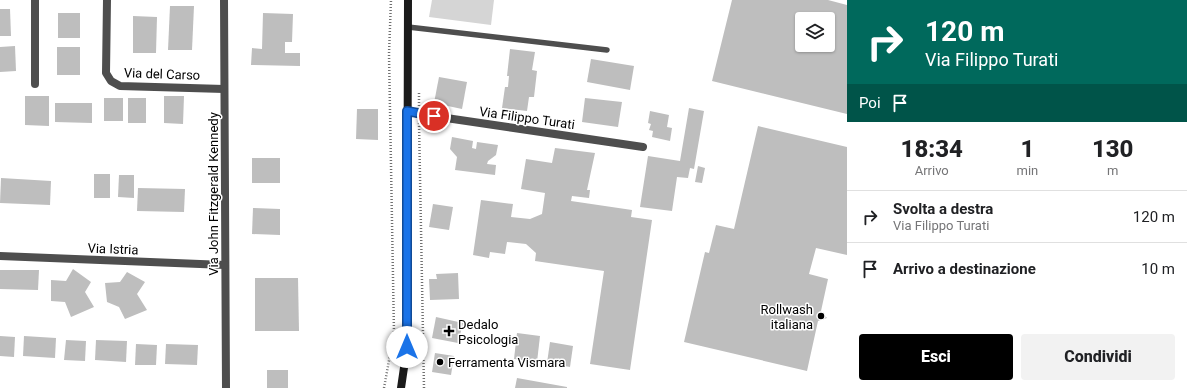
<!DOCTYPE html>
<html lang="it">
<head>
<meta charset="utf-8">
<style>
  body { margin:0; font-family:Roboto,sans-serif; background:#f2f2f2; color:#202124; height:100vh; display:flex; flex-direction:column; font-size:15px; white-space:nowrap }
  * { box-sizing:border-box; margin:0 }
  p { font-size:13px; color:#757577 }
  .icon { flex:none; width:22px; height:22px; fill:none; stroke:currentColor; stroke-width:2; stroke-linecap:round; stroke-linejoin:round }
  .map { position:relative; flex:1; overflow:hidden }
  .side { display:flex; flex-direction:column; background:#fff; width:340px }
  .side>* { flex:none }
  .banner { background:#00695c; color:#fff; overflow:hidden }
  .tools { position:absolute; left:795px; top:12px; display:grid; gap:8px }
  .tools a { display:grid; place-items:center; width:40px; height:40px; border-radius:4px; background:#fff; box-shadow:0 1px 3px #0004; font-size:20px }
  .pin { position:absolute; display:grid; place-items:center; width:34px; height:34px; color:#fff; margin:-17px; border:2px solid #fff; border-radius:50%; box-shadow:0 1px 4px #0007 }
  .me { position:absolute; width:44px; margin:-22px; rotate:0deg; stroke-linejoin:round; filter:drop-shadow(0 0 3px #0008) }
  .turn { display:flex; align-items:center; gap:14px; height:84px; padding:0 12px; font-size:18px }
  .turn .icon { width:52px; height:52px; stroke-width:2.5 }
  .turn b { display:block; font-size:28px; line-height:34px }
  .then { display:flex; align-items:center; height:38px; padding:0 12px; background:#0003; gap:8px; font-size:15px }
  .eta { display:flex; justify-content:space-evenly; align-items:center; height:68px; text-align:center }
  .eta b { font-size:24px; font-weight:800; line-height:28px }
  .button { display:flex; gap:8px; margin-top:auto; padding:8px 12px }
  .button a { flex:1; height:46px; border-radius:4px; background:#000; color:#fff; font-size:16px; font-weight:800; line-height:46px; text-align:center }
  .button a+a { background:#f2f2f2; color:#202124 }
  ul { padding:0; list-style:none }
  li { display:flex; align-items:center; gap:12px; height:52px; padding:0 12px; border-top:1px solid #e0e0e0 }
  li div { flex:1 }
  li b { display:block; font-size:15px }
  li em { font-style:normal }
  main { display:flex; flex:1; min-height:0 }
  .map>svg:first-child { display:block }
</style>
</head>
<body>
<main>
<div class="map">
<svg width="847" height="388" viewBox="0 0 847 388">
  <rect width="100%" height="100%" fill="#fff"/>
  <!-- green -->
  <polygon fill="#d5d5d5" points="432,0 494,0 491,25 429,17"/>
  <!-- building -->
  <g fill="#bebebe" fill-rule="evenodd">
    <path d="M 732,0 L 828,0 L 847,5 L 847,114 L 712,81 ZM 802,19 L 828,19 L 828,45 L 802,45 Z"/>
    <polygon points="170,6 194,6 192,50 168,50"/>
    <polygon points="0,9 10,9 11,36 0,36"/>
    <rect x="58" y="13" width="22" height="25"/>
    <polygon points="263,13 293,14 292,42 285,42 285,53 300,53 300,66 251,65 252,48 262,49"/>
    <polygon points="133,16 157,17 156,53 133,53"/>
    <polygon points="15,46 16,71 0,72 0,47"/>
    <rect x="57" y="47" width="23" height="28"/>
    <polygon points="510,49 535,52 532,70 537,71 534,97 529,97 527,111 502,108 505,87 508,87 509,76 507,76"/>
    <polygon points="591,59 634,66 630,90 587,82"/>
    <polygon points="439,77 467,82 462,109 434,103"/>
    <polygon points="25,96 49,96 49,126 25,125"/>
    <polygon points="164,96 184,96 183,124 164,123"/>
    <rect x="104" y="98" width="19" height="23"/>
    <rect x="128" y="98" width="18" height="25"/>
    <polygon points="585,98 622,102 618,127 582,122"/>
    <polygon points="55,103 92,103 92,123 55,122"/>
    <polygon points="689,108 704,111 694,169 690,168 688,178 677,177 672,211 640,207 648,156 680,161"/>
    <polygon points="357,109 378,109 378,140 356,139"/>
    <polygon points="650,111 669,115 667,127 672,128 670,141 652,137 653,131 649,130 651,124 648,123"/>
    <polygon points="758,126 847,147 847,255 816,248 809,274 828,279 821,311 827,318 818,321 807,371 684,342 705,252 709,253 716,225 734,229"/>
    <polygon points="452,137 473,141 472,148 476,149 477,142 498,145 496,155 488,161 487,164 496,165 495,175 455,170 457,157 450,149"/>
    <polygon points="555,148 595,153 587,190 590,190 589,198 572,196 571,201 632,210 631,217 652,220 630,370 590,364 604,271 535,261 536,253 526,244 507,242 505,254 490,252 489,258 473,255 481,200 513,204 511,217 530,219 542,214 545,193 521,189 526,159 552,163"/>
    <rect x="252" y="158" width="28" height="25"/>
    <polygon points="698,166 705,168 702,183 695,182"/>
    <rect x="94" y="174" width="16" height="24"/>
    <polygon points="119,175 134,175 134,198 118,197"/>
    <polygon points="1,178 51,181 50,205 0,203"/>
    <polygon points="138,188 185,189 184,212 137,211"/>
    <polygon points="433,204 453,207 449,230 429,227"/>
    <polygon points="253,208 280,209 280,235 252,234"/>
    <polygon points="73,269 91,282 85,292 94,307 71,317 65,302 51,301 51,280 66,281"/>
    <polygon points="0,270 39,270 38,290 0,289"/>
    <polygon points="127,272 145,282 137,294 147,310 125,319 119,307 107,302 105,283 120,282"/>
    <polygon points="458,273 459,299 430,300 429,279 437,279 436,274"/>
    <polygon points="255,278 298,278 299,331 255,331"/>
    <polygon points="436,317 463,323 458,343 432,338"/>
    <polygon points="517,333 540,336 537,362 514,359"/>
    <polygon points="0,336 15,337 14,357 0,356"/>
    <polygon points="24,336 56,338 55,358 23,356"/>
    <polygon points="66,340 86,341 85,361 64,360"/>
    <polygon points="96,340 127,341 126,362 95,360"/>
    <polygon points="550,342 573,346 570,367 547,363"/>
    <polygon points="136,344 157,345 156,365 135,365"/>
    <polygon points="166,344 198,345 197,365 165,364"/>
    <polygon points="435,353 454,356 451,375 432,372"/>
    <rect x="267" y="370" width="21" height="18"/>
    <polygon points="517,378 567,387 567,388 515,388"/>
  </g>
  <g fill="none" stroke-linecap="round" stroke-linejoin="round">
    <!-- path -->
    <g stroke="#707070" stroke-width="2.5" stroke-dasharray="1 2" stroke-linecap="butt">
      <polyline points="419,93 419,106"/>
      <polyline points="419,123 424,388"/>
      <polyline points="384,388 394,333 389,54 391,0"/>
    </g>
    <!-- lane -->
    <polyline stroke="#4e4e4e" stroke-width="5.5" points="408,27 607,50"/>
    <!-- street -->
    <g stroke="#4e4e4e" stroke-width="8">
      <polyline points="35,0 35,84"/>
      <polyline points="107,0 106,73 111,81 120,86 224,89"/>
      <polyline points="224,0 226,388"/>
      <polyline points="407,111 419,114 643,147"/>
      <polyline points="0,256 225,265"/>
    </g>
    <!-- secondary -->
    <polyline stroke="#1b1b1b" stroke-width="8" points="401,388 407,347 408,0"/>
  </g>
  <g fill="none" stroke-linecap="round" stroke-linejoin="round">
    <defs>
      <polyline id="route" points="407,347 407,111 434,116"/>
    </defs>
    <!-- route casing -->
    <use href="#route" stroke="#114b97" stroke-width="10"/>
    <!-- route -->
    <use href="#route" stroke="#1a73e8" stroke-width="7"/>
  </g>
  <!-- markers -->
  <g fill="#000" stroke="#fff" stroke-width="1.5">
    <circle cx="821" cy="316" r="4"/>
    <path d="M447 325h4v4h4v4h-4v4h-4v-4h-4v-4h4z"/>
    <circle cx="440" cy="362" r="4"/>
  </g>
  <g text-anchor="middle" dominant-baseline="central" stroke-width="3" stroke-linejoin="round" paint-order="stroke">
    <!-- street labels -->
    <g font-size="13" fill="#000" stroke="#fff">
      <text transform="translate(162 74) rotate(2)">Via del Carso</text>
      <text transform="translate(527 118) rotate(8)">Via Filippo Turati</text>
      <text transform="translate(213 194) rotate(-90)">Via John Fitzgerald Kennedy</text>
      <text transform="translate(113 249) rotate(2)">Via Istria</text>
    </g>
    <!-- poi labels -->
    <g font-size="13" fill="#000" stroke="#fff" text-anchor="start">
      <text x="813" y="309" text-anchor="end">Rollwash<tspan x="813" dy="15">italiana</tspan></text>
      <text x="458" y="324">Dedalo<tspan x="458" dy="15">Psicologia</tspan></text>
      <text x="448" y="362">Ferramenta Vismara</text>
    </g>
  </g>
</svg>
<div class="tools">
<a><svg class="icon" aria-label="layers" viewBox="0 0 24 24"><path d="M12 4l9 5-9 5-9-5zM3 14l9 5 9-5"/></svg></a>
</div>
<div class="pin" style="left:434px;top:116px;background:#d93025"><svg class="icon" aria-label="arrive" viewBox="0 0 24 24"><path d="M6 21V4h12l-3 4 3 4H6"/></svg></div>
<svg class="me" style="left:407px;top:347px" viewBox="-20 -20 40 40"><circle r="19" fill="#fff"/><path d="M0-13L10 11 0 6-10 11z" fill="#1a73e8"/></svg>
</div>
<section class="side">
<div class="banner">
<div class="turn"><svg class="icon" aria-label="right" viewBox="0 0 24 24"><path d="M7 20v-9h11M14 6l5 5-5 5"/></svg><div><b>120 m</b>Via Filippo Turati</div></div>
<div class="then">Poi<svg class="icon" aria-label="arrive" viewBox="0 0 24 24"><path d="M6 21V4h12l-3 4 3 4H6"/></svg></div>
</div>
<div class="eta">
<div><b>18:34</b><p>Arrivo</p></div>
<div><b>1</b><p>min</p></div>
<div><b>130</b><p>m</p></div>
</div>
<ul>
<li><svg class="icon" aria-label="right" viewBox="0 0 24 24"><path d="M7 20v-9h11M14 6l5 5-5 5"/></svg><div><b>Svolta a destra</b><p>Via Filippo Turati</p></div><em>120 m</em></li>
<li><svg class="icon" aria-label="arrive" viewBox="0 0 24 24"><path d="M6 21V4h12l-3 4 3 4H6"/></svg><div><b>Arrivo a destinazione</b></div><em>10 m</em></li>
</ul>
<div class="button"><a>Esci</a><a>Condividi</a></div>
</section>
</main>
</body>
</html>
